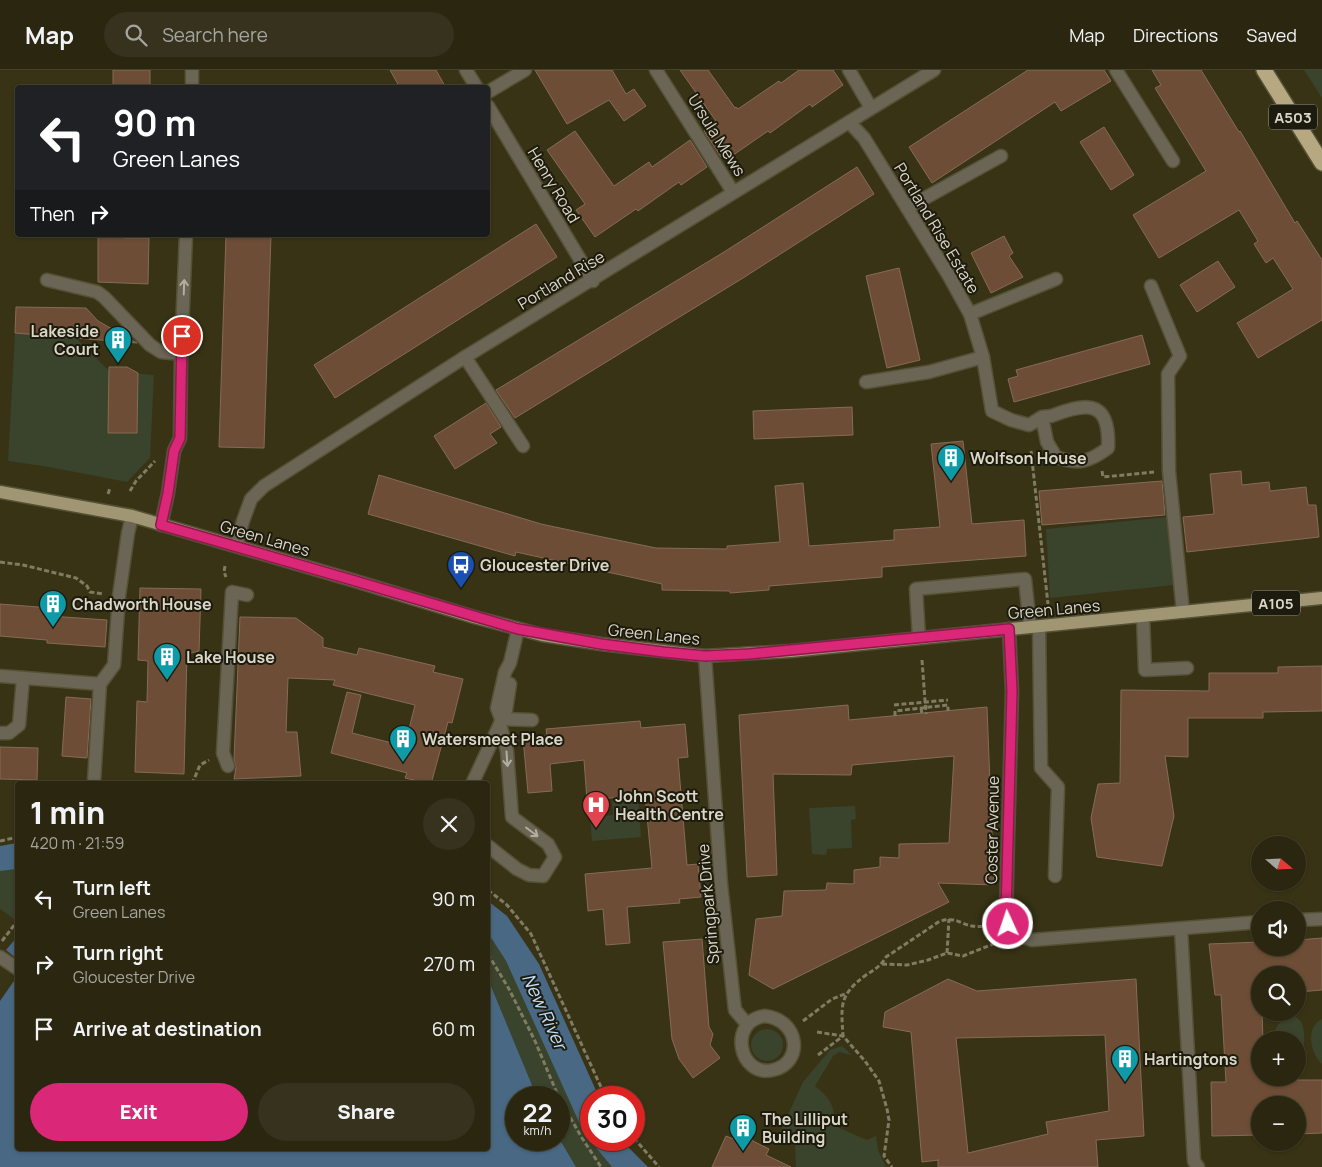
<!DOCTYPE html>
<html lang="en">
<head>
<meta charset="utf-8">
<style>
  body { margin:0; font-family:Manrope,sans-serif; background:#36321e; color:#f1f3f6; height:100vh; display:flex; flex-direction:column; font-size:19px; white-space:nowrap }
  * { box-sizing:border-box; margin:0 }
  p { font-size:16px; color:#a5a59f }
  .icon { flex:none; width:28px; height:28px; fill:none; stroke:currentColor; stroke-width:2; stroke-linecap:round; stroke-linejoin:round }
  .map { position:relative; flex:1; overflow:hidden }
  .drawer { position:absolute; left:15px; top:711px; width:475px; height:370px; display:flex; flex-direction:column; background:#2a2610; border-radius:5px; box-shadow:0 1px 4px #0004,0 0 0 1px #464330 }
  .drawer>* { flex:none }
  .banner { position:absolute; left:15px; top:15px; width:475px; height:152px; border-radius:5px; box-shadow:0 1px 4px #0004,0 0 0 1px #464330; background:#202124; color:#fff; overflow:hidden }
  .needle { width:32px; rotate:109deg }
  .fabs { position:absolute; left:1251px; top:766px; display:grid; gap:10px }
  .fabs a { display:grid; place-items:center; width:55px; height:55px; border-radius:50%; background:#2a2610; box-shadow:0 1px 4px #0004,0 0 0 1px #464330; font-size:25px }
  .speed { position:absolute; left:505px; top:1016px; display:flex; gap:10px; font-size:25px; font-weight:700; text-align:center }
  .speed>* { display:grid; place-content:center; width:65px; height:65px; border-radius:50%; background:#2a2610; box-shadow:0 1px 4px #0004,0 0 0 1px #464330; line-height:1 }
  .speed small { font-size:12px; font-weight:400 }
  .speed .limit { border:8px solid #d22; background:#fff; color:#111 }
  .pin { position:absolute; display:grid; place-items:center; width:42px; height:42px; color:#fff; margin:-21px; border:2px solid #fff; border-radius:50%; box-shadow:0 1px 5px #0007 }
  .me { position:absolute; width:55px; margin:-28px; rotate:357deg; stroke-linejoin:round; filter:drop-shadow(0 0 4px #0008) }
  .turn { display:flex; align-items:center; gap:18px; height:105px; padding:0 15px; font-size:22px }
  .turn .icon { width:65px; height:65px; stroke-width:2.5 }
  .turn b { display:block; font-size:35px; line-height:42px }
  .then { display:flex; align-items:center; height:48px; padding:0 15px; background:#0003; gap:10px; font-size:19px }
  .round { display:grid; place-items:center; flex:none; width:52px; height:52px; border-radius:26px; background:#36321e }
  .summary { display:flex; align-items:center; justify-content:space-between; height:85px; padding:0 15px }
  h1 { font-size:30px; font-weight:800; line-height:38px }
  .primary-button { display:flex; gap:10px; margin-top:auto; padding:10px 15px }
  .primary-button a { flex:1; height:58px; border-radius:30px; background:#db2777; color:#fff; font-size:20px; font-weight:800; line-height:58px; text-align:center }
  .primary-button a+a { background:#36321e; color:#f1f3f6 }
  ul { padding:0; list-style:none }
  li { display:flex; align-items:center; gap:15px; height:65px; padding:0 15px }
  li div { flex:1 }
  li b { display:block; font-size:19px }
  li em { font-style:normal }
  header { display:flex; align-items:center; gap:30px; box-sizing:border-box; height:70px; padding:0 25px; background:#2a2610; border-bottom:1px solid #464330 }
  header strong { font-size:24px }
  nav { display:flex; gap:28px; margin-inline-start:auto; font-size:18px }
  .search { width:350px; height:45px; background:#36321e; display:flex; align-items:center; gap:12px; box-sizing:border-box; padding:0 18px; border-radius:28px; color:#a5a59f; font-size:19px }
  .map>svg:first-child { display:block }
</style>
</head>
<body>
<header>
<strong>Map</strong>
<div class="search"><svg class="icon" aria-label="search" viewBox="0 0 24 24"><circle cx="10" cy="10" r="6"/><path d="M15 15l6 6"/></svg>Search here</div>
<nav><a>Map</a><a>Directions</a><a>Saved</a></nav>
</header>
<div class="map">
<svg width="1322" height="1097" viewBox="0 0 1322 1097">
  <rect width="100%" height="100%" fill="#383315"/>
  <!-- green -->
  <g fill="#3a432b">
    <polygon points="1304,0 1322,0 1322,28"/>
    <polygon points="15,263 76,268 109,301 154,305 150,388 127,412 49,397 8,391"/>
    <polygon points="1168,447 1174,515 1050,528 1046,459"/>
    <polygon points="635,688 641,767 592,771 590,747 613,745 612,731 618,730 615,690"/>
    <polygon points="855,736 856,749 851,750 852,778 827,779 826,785 812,784 809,738"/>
    <polygon points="17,799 17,851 0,839 0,801"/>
    <polygon points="488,863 506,891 584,1062 612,1097 576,1097 559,1068 559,1028 537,1027 488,909"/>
    <path d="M 1295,946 C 1297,948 1300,950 1301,952 C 1307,962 1304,984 1298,994 L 1298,970 L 1272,970 C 1276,956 1280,947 1295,946 Z"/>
    <path d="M 1322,949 L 1322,994 C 1310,983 1305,957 1322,949 Z"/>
    <circle cx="767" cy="975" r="16"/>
    <path d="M 842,976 L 852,985 L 839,982 L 833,986 L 815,1016 C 830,1028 835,1036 835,1056 L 867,1070 L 876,1066 L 878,1080 L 886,1097 L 796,1097 L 795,1075 L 780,1062 L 803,1012 L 830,980 Z"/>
  </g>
  <!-- water -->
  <g fill="#496883">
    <polygon points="17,773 17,799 0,801 0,776"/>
    <polygon points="488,831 507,846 539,894 599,1027 591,1028 591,1070 624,1070 627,1076 648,1097 612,1097 584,1063 506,891 488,863"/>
    <polygon points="17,867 17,889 6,880"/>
    <polygon points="16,908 18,909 18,1079 488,1079 488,909 537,1027 516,1028 516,1070 559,1070 559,1068 576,1097 0,1097 0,931"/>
  </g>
  <!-- building -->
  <g fill="#6d4d35" stroke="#866b57" fill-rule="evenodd">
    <rect x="113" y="0" width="37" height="18"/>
    <polygon points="390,0 436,0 446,18 400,18"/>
    <polygon points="535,0 612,0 626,24 634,19 646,36 624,51 609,30 567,54"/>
    <polygon points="680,0 708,0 735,38 736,37 738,39 779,11 781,13 799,0 833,0 843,15 812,37 810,34 770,63 768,61 726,90 724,85 721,87 704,61 716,51"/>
    <polygon points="1028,0 1104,0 1111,11 1061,41 1055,32 932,113 909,77"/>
    <polygon points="1152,0 1201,0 1239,62 1240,61 1295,153 1297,151 1322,190 1322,250 1258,288 1237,253 1293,219 1273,188 1266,193 1254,174 1258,171 1239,140 1159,188 1133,145 1206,101 1155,18 1161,15"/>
    <polygon points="1104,57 1134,105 1111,120 1080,72"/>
    <polygon points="575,61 614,116 649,92 652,97 690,70 707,97 681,115 679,112 638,141 636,139 595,167 576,140 585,134 547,80"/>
    <polygon points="857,97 874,124 743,208 515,348 496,320 724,182"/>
    <polygon points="536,154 557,187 335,328 314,295"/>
    <polygon points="98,165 124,165 124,168 149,168 148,214 98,212"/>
    <polygon points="226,165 271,165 264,378 219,377"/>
    <polygon points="1004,166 1013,183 1009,186 1023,207 991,223 971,183"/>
    <polygon points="1218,191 1235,217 1197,242 1180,215"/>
    <polygon points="899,198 920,290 887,298 866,206"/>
    <polygon points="16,237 86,238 98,251 137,273 15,263"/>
    <polygon points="1142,265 1150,294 1014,332 1008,309 1018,306 1016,300"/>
    <polygon points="109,297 127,297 138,303 137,363 108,363"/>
    <polygon points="486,333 501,357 490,364 497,373 455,399 434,366"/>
    <polygon points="852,337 853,365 754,369 753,341"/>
    <polygon points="963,371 972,454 1024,450 1026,486 882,497 882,507 769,516 769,520 730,523 730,521 662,520 662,514 516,482 515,486 368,444 379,405 541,454 593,465 656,478 727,479 727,476 780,472 775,416 803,413 809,476 894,470 894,460 940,457 931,374"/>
    <polygon points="1241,401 1242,415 1269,412 1270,421 1306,417 1308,435 1316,435 1319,467 1187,482 1183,447 1214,444 1210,404"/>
    <polygon points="1162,411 1165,445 1042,455 1039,421"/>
    <polygon points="140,518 201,519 199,581 187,584 184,704 135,702 137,631 147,632 148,591 138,590"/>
    <polygon points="0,534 51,538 50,546 107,550 105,577 47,573 47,570 0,566"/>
    <polygon points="240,547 296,548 323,568 323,577 357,585 359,578 435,596 433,602 463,609 452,653 448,652 431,714 405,708 407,703 331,683 347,622 361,625 352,663 392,673 394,664 407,667 415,635 333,615 335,610 288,608 286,662 297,662 301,706 234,709 236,697 234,690"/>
    <polygon points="1322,596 1322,641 1263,642 1263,648 1188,648 1188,687 1165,686 1174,746 1162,796 1097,787 1091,748 1098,714 1120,713 1121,620 1209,621 1209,603 1278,603 1278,597"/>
    <polygon points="66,627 91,629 87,688 62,686"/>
    <polygon points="848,635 849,650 987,637 994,815 938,813 949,832 773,919 749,905 756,849 782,846 784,821 826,820 827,813 854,814 854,800 880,797 880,787 899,788 899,774 949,773 954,686 852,695 851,705 773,704 777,805 747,807 739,645"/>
    <polygon points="640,651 641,658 685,654 688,687 678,688 687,795 698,794 701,827 679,829 680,833 627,837 630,873 606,875 603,839 588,841 585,804 652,798 645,725 587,730 584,690 550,694 552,721 528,723 523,668 547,666 546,659"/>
    <polygon points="0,677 38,678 37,710 0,709"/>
    <polygon points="1322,868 1322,920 1298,922 1298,905 1260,905 1260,942 1262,942 1263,970 1260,970 1260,1008 1266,1008 1266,1010 1322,1010 1322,1063 1298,1064 1298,1035 1260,1035 1260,1065 1212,1066 1211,1012 1226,1012 1221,925 1215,925 1209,874 1260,872 1260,878 1298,878 1298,870"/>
    <polygon points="702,869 709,957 713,964 710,975 720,988 693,1008 679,989 672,969 663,872"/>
    <path d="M 948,909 L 977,921 L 1136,909 L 1144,1066 L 1096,1070 L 1098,1097 L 938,1097 L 938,1090 L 939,1090 L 922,1092 L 911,962 L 883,957 L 885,942 ZM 1105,965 L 1109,1041 L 1046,1052 L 1048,1064 L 968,1083 L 956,968 Z"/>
    <polygon points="739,1064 769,1079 766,1085 791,1097 712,1097 726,1066 736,1070"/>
  </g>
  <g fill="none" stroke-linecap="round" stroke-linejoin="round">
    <defs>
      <g id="minor">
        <polyline points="466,0 477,18"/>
        <polyline points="656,0 733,122"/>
        <polyline points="849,0 871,38"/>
        <polyline points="1116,0 1173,91"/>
        <polyline points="192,18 192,0"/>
        <polyline points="488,22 525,0"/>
        <polyline points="488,36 593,211"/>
        <path d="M 849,52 L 864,68 L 949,206 L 970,244 L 983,287 L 992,341 L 1011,350 L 1029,355 C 1033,353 1038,349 1042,347 C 1046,346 1050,347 1054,345 C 1091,331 1110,333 1108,378 C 1089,392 1079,395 1056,387 L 1047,372 L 1042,347"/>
        <polyline points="907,138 1001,86"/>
        <polyline points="47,210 97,222 104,227 150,275 161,282 181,284"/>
        <polyline points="1151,216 1180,286 1168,304 1169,401 1183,542"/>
        <polyline points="970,244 1056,209"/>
        <polyline points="465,287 523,376"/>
        <polyline points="866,312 929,302 983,287"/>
        <polyline points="161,455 168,423 174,381 180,368 181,284 186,165"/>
        <polyline points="236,476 243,451 251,429 264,416 465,287 934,0"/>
        <polyline points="1143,546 1145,600 1187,598"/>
        <polyline points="1039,556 1041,698 1058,717 1055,806"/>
        <path d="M 1009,559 L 1012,621 L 1006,844 C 1009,859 1017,866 1032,870 L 1260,852"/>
        <polyline points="919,568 916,519 1025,509 1030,557"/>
        <polyline points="705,586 721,814 734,932 735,940 747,954"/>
        <polyline points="0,606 100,614"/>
        <polyline points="100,614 114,595 119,526 128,463 132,446"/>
        <polyline points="501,649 497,638 505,602 510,593 518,559"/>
        <polyline points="501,649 506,640 510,614"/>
        <polyline points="501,649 532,650"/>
        <polyline points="0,663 9,663 19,655 23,608"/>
        <polyline points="228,696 223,683 232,522 247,525"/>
        <polyline points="94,712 100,614"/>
        <polyline points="472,714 500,654"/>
        <polyline points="488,776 517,799 529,805 543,806 555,787 548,774 512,747 507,681 500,654"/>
        <polyline points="1298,850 1322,849"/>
        <polyline points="1181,859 1194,1091 1198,1097"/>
        <polyline points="0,887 18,899"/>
        <path d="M 765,946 C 800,950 804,993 773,1000 C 739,1008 727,951 765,946 Z"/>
      </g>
      <polyline id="major" points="0,422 132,446 352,510 474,547 542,565 601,574 705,586 791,581 1322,528"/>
      <polyline id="highway" points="1264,0 1322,93"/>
    </defs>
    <!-- minor casing -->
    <use href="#minor" stroke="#555135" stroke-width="15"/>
    <!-- major casing -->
    <use href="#major" stroke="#555135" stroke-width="15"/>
    <!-- highway casing -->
    <use href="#highway" stroke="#555135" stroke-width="18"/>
    <!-- path -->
    <g stroke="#807b63" stroke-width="3" stroke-dasharray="5 2.5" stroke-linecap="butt">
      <polyline points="1031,381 1048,534"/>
      <polyline points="1102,401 1103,407 1154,402"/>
      <polyline points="130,421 136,411 155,391"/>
      <polyline points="108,424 110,418"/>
      <polyline points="0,492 23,495 76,508 87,516 90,522 104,524"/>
      <polyline points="225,496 224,502 226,507"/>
      <polyline points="922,590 926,644"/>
      <polyline points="894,635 948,630"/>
      <polyline points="921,638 922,644"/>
      <polyline points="895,646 895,641 948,635 948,641"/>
      <polyline points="192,714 200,695 209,690"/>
      <polyline points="0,771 18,767"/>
      <polyline points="488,820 507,835 531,864 606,1028"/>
      <polyline points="2,871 18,850"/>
      <polyline points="947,883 949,849"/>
      <polyline points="488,884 509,919 535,971 559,1028"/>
      <polyline points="882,894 907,895 928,890 947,883 963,886 1001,871"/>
      <polyline points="803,951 832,929 845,924"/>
      <polyline points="817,962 843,966 865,991 879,1011 887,1039 889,1050 884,1086 892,1097"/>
      <path d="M 818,985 L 843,966 C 841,935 839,925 866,905 C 874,900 881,896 886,887 L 940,851 C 957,847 958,853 972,856 C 978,857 986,856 993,855"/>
      <polyline points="559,1028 582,1068 601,1097"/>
      <polyline points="634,1068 659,1097"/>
    </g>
    <!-- minor -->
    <use href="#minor" stroke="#6a6555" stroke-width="12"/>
    <!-- major -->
    <use href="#major" stroke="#a09674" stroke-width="12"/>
    <!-- highway -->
    <use href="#highway" stroke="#b6a981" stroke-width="15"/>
  </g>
  <!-- one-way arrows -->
  <defs><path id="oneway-shaft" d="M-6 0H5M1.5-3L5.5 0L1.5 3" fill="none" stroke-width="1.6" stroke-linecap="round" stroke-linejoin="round" transform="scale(1.25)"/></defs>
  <g stroke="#b3af9e">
    <use href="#oneway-shaft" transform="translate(184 217) rotate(-88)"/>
    <use href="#oneway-shaft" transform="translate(507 689) rotate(86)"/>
    <use href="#oneway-shaft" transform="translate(532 762) rotate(37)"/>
  </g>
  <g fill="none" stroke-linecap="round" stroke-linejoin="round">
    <defs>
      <polyline id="route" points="182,266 180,368 174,381 168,423 161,455 352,510 518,559 601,574 663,582 705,586 749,584 1009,559 1012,621 1006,844 1008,854"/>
    </defs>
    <!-- route casing -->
    <use href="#route" stroke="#8e194d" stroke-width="12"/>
    <!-- route -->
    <use href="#route" stroke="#db2777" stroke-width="9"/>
  </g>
  <!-- icons -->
  <defs>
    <symbol id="building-pin" viewBox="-11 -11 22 30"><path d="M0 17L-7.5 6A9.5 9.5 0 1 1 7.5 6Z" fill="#0f9aa8" stroke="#1d1a0e"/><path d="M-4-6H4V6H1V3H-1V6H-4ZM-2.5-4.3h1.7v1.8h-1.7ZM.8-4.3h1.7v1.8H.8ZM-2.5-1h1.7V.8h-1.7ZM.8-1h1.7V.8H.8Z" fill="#fff"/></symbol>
    <symbol id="bus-pin" viewBox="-11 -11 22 30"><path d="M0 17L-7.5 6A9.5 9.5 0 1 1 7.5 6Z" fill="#1a4fb4" stroke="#1d1a0e"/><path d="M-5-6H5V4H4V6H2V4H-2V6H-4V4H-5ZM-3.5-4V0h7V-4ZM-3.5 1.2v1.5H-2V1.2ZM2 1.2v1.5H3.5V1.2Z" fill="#fff"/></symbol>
    <symbol id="hospital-pin" viewBox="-11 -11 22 30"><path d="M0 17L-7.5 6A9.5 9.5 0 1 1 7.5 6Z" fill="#e0444e" stroke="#1d1a0e"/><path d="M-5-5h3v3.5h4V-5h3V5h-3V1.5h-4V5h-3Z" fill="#fff"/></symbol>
  </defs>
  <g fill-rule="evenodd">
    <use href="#building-pin" x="102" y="254" width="32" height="43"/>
    <use href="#building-pin" x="935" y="372" width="32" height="43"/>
    <use href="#bus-pin" x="445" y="479" width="32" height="43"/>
    <use href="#building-pin" x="37" y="518" width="32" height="43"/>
    <use href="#building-pin" x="151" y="571" width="32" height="43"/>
    <use href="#building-pin" x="387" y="653" width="32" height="43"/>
    <use href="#hospital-pin" x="580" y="719" width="32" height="43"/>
    <use href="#building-pin" x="1109" y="973" width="32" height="43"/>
    <use href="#building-pin" x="727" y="1042" width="32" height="43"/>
  </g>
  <g text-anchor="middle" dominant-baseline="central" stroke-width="4" stroke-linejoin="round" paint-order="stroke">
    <!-- shield labels -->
    <g fill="#1d1a0e" stroke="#a19e8f" stroke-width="1">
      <rect x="1269" y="34.5" width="48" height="25" rx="4"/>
      <rect x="1252" y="520.5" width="48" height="25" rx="4"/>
    </g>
    <g font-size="15" font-weight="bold" fill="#dad7c6">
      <text x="1293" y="47">A503</text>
      <text x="1276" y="533">A105</text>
    </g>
    <!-- street labels -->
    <g font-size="16" fill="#dad7c6" stroke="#1d1a0e">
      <text transform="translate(717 65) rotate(58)">Ursula Mews</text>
      <text transform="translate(554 115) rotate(59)">Henry Road</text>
      <text transform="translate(937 158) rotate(59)">Portland Rise Estate</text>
      <text transform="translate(561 210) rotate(-31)">Portland Rise</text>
      <text transform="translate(265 468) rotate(16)">Green Lanes</text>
      <text transform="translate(1054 539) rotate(-5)">Green Lanes</text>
      <text transform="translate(654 564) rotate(6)">Green Lanes</text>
      <text transform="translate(992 760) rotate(-89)">Coster Avenue</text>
      <text transform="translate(708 834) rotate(-95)">Springpark Drive</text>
    </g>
    <!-- poi labels -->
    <g font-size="16" font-weight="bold" fill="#dad7c6" stroke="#1d1a0e" text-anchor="start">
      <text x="99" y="261" text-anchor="end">Lakeside<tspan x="99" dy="18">Court</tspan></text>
      <text x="970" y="388">Wolfson House</text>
      <text x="480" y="495">Gloucester Drive</text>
      <text x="72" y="534">Chadworth House</text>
      <text x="186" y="587">Lake House</text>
      <text x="422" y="669">Watersmeet Place</text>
      <text x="615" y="726">John Scott<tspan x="615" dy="18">Health Centre</tspan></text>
      <text x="1144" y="989">Hartingtons</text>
      <text x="762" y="1049">The Lilliput<tspan x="762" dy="18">Building</tspan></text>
    </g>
    <!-- water labels -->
    <g font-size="18" font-style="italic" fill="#c1e0fd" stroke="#1d1a0e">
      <text transform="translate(545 941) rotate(65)">New River</text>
    </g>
  </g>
</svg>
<div class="fabs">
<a><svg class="needle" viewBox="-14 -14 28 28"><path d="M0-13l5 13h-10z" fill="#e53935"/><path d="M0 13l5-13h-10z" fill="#a5a59f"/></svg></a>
<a><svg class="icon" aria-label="sound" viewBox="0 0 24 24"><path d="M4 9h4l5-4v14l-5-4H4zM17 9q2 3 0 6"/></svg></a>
<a><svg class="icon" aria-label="search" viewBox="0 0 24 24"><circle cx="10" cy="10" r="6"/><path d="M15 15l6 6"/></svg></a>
<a>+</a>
<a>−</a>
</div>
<div class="speed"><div>22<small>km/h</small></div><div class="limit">30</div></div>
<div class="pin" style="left:182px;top:266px;background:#d93025"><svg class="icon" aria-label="arrive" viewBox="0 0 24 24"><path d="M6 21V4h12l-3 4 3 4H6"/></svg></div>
<svg class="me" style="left:1008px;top:854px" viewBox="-20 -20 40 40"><circle r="17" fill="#db2777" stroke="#fff" stroke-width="3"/><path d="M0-11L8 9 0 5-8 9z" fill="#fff"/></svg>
<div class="banner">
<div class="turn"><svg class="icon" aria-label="left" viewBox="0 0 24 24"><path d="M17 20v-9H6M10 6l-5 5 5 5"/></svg><div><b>90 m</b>Green Lanes</div></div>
<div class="then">Then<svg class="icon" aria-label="right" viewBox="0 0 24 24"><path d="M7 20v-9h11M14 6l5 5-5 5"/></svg></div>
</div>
<section class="drawer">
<div class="summary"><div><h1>1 min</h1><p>420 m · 21:59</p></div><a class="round"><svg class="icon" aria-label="close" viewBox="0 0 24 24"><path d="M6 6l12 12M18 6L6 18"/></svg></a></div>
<ul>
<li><svg class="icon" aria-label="left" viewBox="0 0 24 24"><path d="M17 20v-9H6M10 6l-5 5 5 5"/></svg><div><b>Turn left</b><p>Green Lanes</p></div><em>90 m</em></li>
<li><svg class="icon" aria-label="right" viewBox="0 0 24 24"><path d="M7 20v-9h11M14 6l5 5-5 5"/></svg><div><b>Turn right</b><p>Gloucester Drive</p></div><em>270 m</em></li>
<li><svg class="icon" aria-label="arrive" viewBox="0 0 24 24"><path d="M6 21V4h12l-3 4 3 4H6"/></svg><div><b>Arrive at destination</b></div><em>60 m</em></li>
</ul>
<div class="primary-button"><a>Exit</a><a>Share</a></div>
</section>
</div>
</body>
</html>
